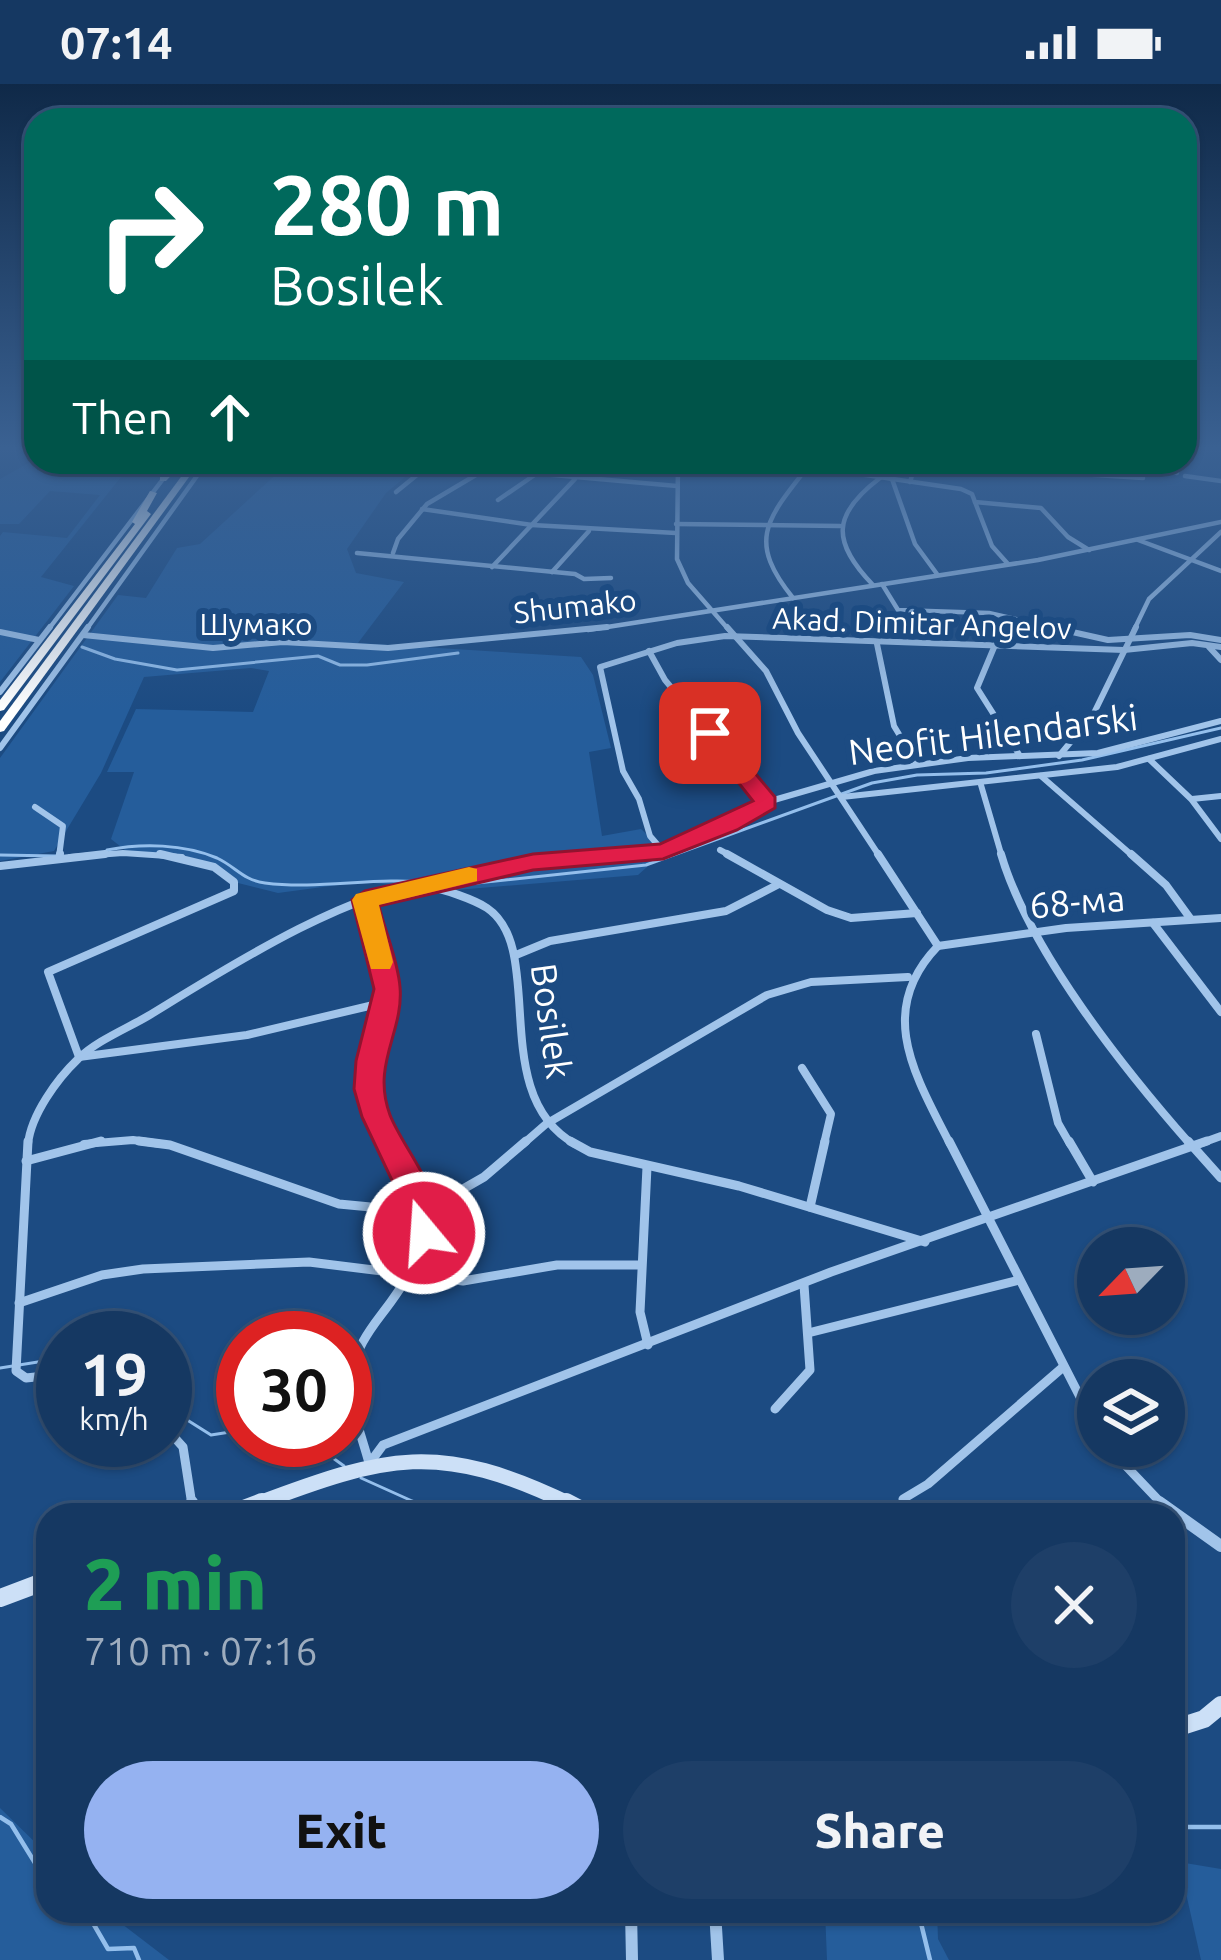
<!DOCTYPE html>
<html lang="en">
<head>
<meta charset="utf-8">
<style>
  body { margin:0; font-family:Ubuntu,sans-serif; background:#1e3f68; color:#f1f3f6; height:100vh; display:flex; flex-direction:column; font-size:45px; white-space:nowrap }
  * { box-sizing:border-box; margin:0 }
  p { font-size:39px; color:#9dacbe }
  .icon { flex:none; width:66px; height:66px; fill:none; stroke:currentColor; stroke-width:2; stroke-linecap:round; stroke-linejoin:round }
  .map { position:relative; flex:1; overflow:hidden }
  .side { position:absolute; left:36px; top:1419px; width:1149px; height:420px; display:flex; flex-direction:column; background:#153862; border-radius:36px; box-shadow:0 3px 9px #0004,0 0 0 3px #345277 }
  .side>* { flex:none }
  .guide { position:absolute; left:24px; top:24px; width:1173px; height:366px; border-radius:36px; box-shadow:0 3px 9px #0004,0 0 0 3px #345277; background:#00695c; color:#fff; overflow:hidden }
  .needle { width:78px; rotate:245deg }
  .fabs { position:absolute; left:1077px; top:1143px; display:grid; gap:24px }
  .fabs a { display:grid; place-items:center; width:108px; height:108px; border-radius:50%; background:#153862; box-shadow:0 3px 9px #0004,0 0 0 3px #345277; font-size:60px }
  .speed { position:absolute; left:36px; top:1227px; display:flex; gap:24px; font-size:60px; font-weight:700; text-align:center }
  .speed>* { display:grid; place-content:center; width:156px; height:156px; border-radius:50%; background:#153862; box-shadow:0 3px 9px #0004,0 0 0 3px #345277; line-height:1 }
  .speed small { font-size:30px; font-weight:400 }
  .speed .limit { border:18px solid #d22; background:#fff; color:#111 }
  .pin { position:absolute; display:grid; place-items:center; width:102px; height:102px; color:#fff; margin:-51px; border-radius:24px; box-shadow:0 6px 18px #0006 }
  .me { position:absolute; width:132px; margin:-66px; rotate:342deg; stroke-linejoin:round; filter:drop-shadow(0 0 9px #0008) }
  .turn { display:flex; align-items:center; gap:42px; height:252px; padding:0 48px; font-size:54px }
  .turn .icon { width:156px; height:156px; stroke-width:2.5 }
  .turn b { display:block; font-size:84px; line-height:102px }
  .then { display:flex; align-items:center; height:114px; padding:0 48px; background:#0003; gap:24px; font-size:45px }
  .round { display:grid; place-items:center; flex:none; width:126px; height:126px; border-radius:63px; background:#1e3f68 }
  .head { display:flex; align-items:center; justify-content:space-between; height:204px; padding:0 48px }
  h1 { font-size:72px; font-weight:800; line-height:90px; color:#1e9e55 }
  .cta { display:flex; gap:24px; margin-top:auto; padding:24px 48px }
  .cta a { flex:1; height:138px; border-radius:72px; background:#95b2f1; color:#111; font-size:48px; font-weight:800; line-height:138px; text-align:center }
  .cta a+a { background:#1e3f68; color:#f1f3f6 }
  .status { display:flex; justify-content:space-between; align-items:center; height:84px; padding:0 60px; background:#153862; direction:ltr }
  .status svg { height:33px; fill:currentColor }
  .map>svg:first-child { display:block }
</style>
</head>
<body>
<div class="status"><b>07:14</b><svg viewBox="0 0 49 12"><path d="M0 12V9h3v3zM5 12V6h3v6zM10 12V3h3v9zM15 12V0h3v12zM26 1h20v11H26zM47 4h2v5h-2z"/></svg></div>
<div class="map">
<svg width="1221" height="1876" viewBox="0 0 1221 1876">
  <rect width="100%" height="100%" fill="#1c4b82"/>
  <!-- green -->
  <g fill="#255d9b">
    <polygon points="36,375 133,378 41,493 74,502 0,598 0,452 3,448 67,454 100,411 50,407 19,440 0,440 0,395"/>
    <polygon points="385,378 423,378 386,409 347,465 356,489 404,498 358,559 581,573 593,591 611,664 589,668 602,752 641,745 665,767 638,791 456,806 360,798 278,809 234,798 197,777 130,770 111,755 134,688 107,688 136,625 253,628 269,587 251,584 144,593 101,689 54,767 0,777 0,674 118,511 146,514 177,464 200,460 283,384 376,387"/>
    <polygon points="0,1724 48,1771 48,1827 105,1827 169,1876 0,1876"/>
    <polygon points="1179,1778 1221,1785 1221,1876 1201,1876"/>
    <polygon points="825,1827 937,1827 938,1855 949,1876 827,1876"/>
  </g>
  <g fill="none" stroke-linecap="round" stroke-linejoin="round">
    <!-- stream-far1 -->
    <g stroke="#94bfec" stroke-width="3">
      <polyline points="82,563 115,575 177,586 318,572 340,581 367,581 458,569"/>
      <path d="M 107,766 C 142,759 184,760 217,774 C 236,783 243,796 265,799 C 321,806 377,792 433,799"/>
      <polyline points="0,771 56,772"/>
      <polyline points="448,802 646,781 872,699 917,691 986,689 1082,676 1221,644"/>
      <polyline points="0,1284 63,1274"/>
      <polyline points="165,1322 211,1351 243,1346"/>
      <polyline points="308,1356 344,1382"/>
      <polyline points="361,1394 421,1421"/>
    </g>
    <!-- stream -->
    <g stroke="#94bfec" stroke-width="4.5">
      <polyline points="413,1418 447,1431"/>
      <polyline points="0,1733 11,1740 48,1800"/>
      <polyline points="1173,1743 1221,1743"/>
      <polyline points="86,1827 108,1865 134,1864 139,1876"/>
      <polyline points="918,1827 930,1876"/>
    </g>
    <!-- street-far4 -->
    <g stroke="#a1c4ea" stroke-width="4.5">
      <polyline points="678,378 677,475 688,499 729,546"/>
      <polyline points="777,378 961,405 972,410 975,418 1041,424 1068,453 1089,466"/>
      <polyline points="999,378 1018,386 1143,394"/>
      <polyline points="1140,379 1177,389"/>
      <polyline points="1185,392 1221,397"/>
      <polyline points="892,395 915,460 937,490"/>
      <polyline points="910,398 916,378"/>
      <polyline points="396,408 433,378"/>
      <polyline points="498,416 536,390"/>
      <polyline points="975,418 992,462 1008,480"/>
      <polyline points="422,425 532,441 676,449"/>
      <polyline points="676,440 840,442"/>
      <polyline points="1138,456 1221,487"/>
      <polyline points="357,469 575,490 584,495 611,494"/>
      <polyline points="393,469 398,455 427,420 486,385 677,402"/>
      <polyline points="492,483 575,395"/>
      <polyline points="552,488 589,447"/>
      <polyline points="882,500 898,526 989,529 1063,546"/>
      <path d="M 873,501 C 832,458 831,431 880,394"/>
      <path d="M 793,514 C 747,457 766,436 807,384"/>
      <polyline points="48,546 176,378"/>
      <polyline points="86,546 207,378"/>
      <polyline points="588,546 1038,476 1221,438"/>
      <polyline points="1134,546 1149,515 1221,448"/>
    </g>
    <!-- street-far3 -->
    <g stroke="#a1c4ea" stroke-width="6">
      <polyline points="727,543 766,587 798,649 880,773"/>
      <polyline points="1050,543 1108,556 1190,551 1221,556"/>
      <polyline points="0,548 39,556"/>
      <polyline points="83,551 213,564 283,558 388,564 607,543"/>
      <polyline points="877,560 894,642 917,680"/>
      <polyline points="995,561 977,604 1020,672"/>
      <polyline points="1209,563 1221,576"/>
      <polyline points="649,567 665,596 767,718"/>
      <polyline points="0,608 50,543"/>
      <polyline points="0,664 88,543"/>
      <polyline points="1059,672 1093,631 1136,543"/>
      <polyline points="1149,675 1191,715 1221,755"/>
      <polyline points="1041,692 1134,773"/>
      <polyline points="981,701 1002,773"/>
      <polyline points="842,713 1117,683 1221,655"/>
      <polyline points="1192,715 1221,712"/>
      <polyline points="35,723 63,742 59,773"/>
      <polyline points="720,766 733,773"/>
      <polyline points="663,767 650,752 639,715 623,687 600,583 677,559 725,552 1124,566 1192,559 1221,563"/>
      <polyline points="70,773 123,769 182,773"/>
      <polyline points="591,773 663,767 729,740 767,718 874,687 968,674 1098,669 1221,637"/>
    </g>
    <!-- street-far2 -->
    <g stroke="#a1c4ea" stroke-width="8">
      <polyline points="160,770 214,783 234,798 234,807 48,888 79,973 247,951 386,918"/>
      <polyline points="727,770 827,826 851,834 917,829"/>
      <path d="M 878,770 L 938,862 C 875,927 915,991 950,1060"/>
      <path d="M 1001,770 C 1029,866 1124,985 1190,1060"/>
      <polyline points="1131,770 1166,801 1190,834"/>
      <polyline points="59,775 60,770"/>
      <polyline points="0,782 105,770"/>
      <polyline points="427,803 533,778 626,770"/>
      <polyline points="365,816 387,906 369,1006 389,1060"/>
      <polyline points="1153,839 1221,928"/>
      <polyline points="938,862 1066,844 1221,834"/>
      <polyline points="516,871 550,857 726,827 779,800"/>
      <polyline points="1036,950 1058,1039 1070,1060"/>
      <polyline points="802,984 831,1030 824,1060"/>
      <path d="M 28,1060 C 31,1031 57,995 78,975 C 96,957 126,945 148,932 C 209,895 358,799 427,803 C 442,804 475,816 487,824 C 548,865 486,1010 575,1060"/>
      <polyline points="84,1060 133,1056 161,1060"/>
      <polyline points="523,1060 546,1040 767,911 811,898 908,893"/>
      <polyline points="1199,1060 1221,1052"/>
    </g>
    <!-- street-far1 -->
    <g stroke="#a1c4ea" stroke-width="9">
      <polyline points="28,1057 16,1287 26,1294 63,1290"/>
      <polyline points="139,1057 170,1061 339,1120 423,1128 484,1093 526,1057"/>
      <polyline points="570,1057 590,1068 739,1102 925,1158"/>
      <polyline points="949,1057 1098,1348"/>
      <polyline points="1069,1057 1093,1098"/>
      <polyline points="1188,1057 1221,1094"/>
      <polyline points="26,1077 101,1057"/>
      <polyline points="647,1083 640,1228 648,1261"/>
      <polyline points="810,1123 825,1057"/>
      <polyline points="19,1219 102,1191 143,1185 309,1178 463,1197 557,1181 640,1181"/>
      <polyline points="808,1249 1019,1196"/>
      <polyline points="775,1325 810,1286 804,1201"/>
      <polyline points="165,1343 183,1363 192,1421"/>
      <polyline points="1107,1362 1163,1421"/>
      <path d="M 369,1379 C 361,1349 348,1320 352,1289 C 355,1267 368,1248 381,1231 C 437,1159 430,1134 388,1057"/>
      <polyline points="369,1380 383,1361 831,1188 1207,1057"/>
      <polyline points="903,1415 928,1400 1062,1284"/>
    </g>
    <!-- street -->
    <g stroke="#a1c4ea" stroke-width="12">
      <polyline points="192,1418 194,1431"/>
      <polyline points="1159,1418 1221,1462"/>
      <polyline points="631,1827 632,1876"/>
      <polyline points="715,1827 718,1876"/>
    </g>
    <!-- secondary-far1 -->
    <path stroke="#cce0f7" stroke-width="15" d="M 254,1421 C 387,1371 438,1356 572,1421"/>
    <!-- secondary -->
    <g stroke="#cce0f7" stroke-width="18">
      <polyline points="566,1418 591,1431"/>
      <polyline points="228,1431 262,1418"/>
      <polyline points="0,1514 48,1496"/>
      <polyline points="1173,1645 1204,1635 1221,1621"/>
    </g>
    <!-- highway -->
    <g fill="#fff" fill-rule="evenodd">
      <polygon points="175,378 184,378 166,397 160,397 160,393"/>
      <polygon points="192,378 200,378 4,647 0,648 0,637"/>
      <polygon points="150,407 157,409 147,427 151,430 4,626 0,627 0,616 135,440 132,438"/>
    </g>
  </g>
  <!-- sky -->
  <linearGradient id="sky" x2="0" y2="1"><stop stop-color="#0f2948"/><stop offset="0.58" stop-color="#3a6192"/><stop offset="1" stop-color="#3a6192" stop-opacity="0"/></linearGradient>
  <rect width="1221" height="627" fill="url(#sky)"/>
  <!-- route -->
  <path fill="#e11d48" stroke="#92132f" stroke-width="3" d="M 710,642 L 717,644 L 775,713 L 775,724 L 737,746 L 663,775 L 533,786 L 379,822 C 385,847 398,877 400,903 C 404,948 371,980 390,1031 C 404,1067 453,1120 436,1159 L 424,1163 L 413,1159 L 407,1128 L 362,1033 L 354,1005 L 356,977 L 374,905 L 352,816 L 365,807 L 533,770 L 660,760 L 753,717 L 699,649 Z"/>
  <!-- slow -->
  <polygon fill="#f59e0b" points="469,783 477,785 477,797 379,821 393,878 390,885 371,885 352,816 356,810"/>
  <g text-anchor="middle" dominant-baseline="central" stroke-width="12" stroke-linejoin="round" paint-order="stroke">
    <!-- far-street labels -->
    <g font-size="30" fill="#fff" stroke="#1c4b82">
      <text transform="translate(575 522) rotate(-6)">Shumako</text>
      <text transform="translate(922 539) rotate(2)">Akad. Dimitar Angelov</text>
      <text x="256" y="540">Шумако</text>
    </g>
    <!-- street labels -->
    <g font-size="36" fill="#fff" stroke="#1c4b82">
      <text transform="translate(993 650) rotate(-7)">Neofit Hilendarski</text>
      <text transform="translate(1077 817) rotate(-5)">68-ма</text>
      <text transform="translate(552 937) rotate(82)">Bosilek</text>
    </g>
  </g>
</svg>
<div class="fabs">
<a><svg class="needle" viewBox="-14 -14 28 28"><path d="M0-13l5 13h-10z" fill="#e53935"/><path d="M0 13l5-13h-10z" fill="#9dacbe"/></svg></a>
<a><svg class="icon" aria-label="layers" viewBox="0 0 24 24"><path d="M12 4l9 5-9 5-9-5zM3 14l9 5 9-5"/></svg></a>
</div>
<div class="speed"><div>19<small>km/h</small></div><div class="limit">30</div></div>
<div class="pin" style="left:710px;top:649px;background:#d93025"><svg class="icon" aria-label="arrive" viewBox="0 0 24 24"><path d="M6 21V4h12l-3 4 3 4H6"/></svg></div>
<svg class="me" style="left:424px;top:1149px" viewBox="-20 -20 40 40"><circle r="17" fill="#e11d48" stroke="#fff" stroke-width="3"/><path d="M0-11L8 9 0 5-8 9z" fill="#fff"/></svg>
<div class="guide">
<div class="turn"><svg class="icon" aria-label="right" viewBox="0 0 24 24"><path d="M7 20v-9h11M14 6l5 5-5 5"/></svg><div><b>280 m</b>Bosilek</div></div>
<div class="then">Then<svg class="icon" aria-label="ahead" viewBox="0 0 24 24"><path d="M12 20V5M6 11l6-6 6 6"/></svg></div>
</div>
<section class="side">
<div class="head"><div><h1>2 min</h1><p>710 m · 07:16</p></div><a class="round"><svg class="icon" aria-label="close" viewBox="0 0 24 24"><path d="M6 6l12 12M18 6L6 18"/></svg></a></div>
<div class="cta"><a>Exit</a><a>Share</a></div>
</section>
</div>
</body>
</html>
